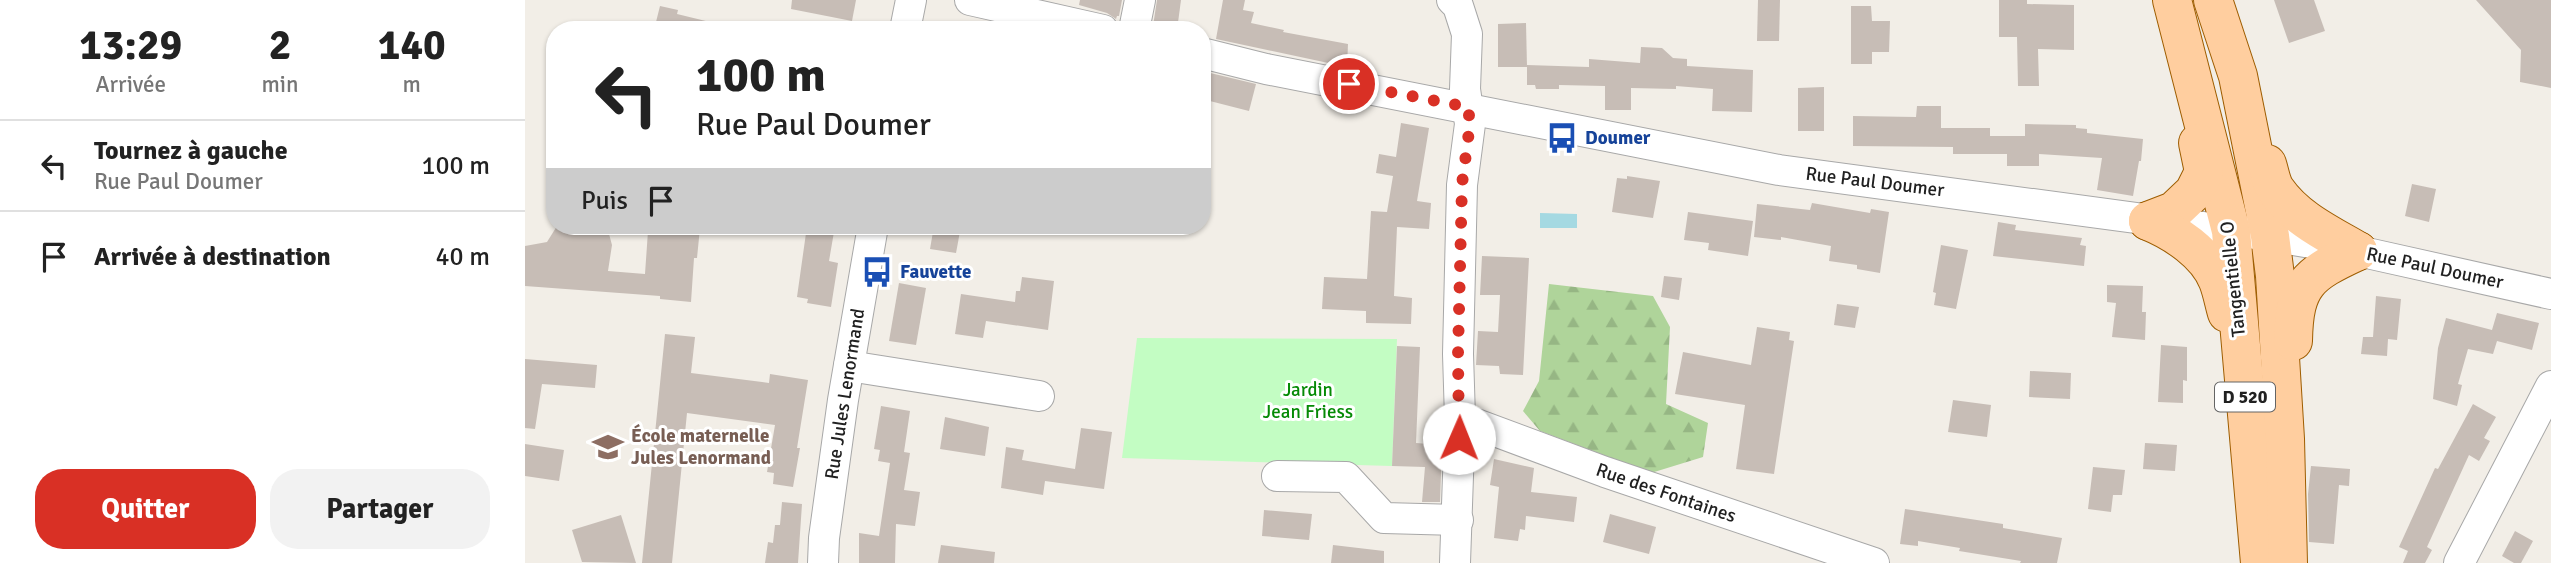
<!DOCTYPE html>
<html lang="fr">
<head>
<meta charset="utf-8">
<style>
  body { margin:0; font-family:Signika,sans-serif; background:#f2f2f2; color:#222; height:100vh; display:flex; flex-direction:column; font-size:26px; white-space:nowrap }
  * { box-sizing:border-box; margin:0 }
  p { font-size:23px; color:#767676 }
  .icon { flex:none; width:38px; height:38px; fill:none; stroke:currentColor; stroke-width:2; stroke-linecap:round; stroke-linejoin:round }
  .map { position:relative; flex:1; overflow:hidden }
  .side { display:flex; flex-direction:column; background:#fff; width:525px }
  .side>* { flex:none }
  .guide { position:absolute; left:21px; top:21px; width:665px; height:214px; border-radius:28px; box-shadow:0 2px 5px #0004; background:#fff; color:#222; overflow:hidden }
  .pin { position:absolute; display:grid; place-items:center; width:60px; height:60px; color:#fff; margin:-30px; border:4px solid #fff; border-radius:50%; box-shadow:0 2px 7px #0007 }
  .me { position:absolute; width:77px; margin:-38px; rotate:1deg; stroke-linejoin:round; filter:drop-shadow(0 0 5px #0008) }
  .turn { display:flex; align-items:center; gap:24px; height:147px; padding:0 35px; font-size:32px }
  .turn .icon { width:91px; height:91px; stroke-width:2.5 }
  .turn b { display:block; font-size:49px; line-height:60px }
  .then { display:flex; align-items:center; height:66px; padding:0 35px; background:#0003; gap:14px; font-size:26px }
  .eta { display:flex; justify-content:space-evenly; align-items:center; height:119px; text-align:center }
  .eta b { font-size:42px; font-weight:700; line-height:49px }
  .button { display:flex; gap:14px; margin-top:auto; padding:14px 35px }
  .button a { flex:1; height:80px; border-radius:28px; background:#d93025; color:#fff; font-size:28px; font-weight:700; line-height:80px; text-align:center }
  .button a+a { background:#f2f2f2; color:#222 }
  ul { padding:0; list-style:none }
  li { display:flex; align-items:center; gap:21px; height:91px; padding:0 35px; border-top:2px solid #e0e0e0 }
  li div { flex:1 }
  li b { display:block; font-size:26px }
  li em { font-style:normal }
  main { display:flex; flex:1; min-height:0 }
  .map>svg:first-child { display:block }
</style>
</head>
<body>
<main>
<section class="side">
<div class="eta">
<div><b>13:29</b><p>Arrivée</p></div>
<div><b>2</b><p>min</p></div>
<div><b>140</b><p>m</p></div>
</div>
<ul>
<li><svg class="icon" aria-label="left" viewBox="0 0 24 24"><path d="M17 20v-9H6M10 6l-5 5 5 5"/></svg><div><b>Tournez à gauche</b><p>Rue Paul Doumer</p></div><em>100 m</em></li>
<li><svg class="icon" aria-label="arrive" viewBox="0 0 24 24"><path d="M6 21V4h12l-3 4 3 4H6"/></svg><div><b>Arrivée à destination</b></div><em>40 m</em></li>
</ul>
<div class="button"><a>Quitter</a><a>Partager</a></div>
</section>
<div class="map">
<svg width="2026" height="563" viewBox="0 0 2026 563">
  <defs>
    <pattern id="forest-firs" width="22" height="20" patternUnits="userSpaceOnUse" patternTransform="scale(1.75)"><rect width="22" height="20" fill="#afd49a"/><path d="M5 1l3.5 6h-7zM16 11l3.5 6h-7z" fill="#96b684"/></pattern>
  </defs>
  <rect width="100%" height="100%" fill="#f2eee7"/>
  <!-- forest -->
  <polygon fill="url(#forest-firs)" points="1024,284 1128,296 1145,327 1141,404 1183,423 1178,457 1126,473 1015,431 998,411 1014,381"/>
  <!-- park -->
  <polygon fill="#c3fdc3" points="612,338 872,339 867,466 597,458"/>
  <!-- water -->
  <polygon fill="#a5d9e2" points="1015,213 1052,214 1052,228 1015,228"/>
  <!-- building -->
  <g fill="#c7bdb6">
    <polygon points="267,0 331,0 327,21 266,9"/>
    <polygon points="555,0 597,0 594,16 592,16 591,19 582,13 554,5"/>
    <polygon points="632,0 656,0 652,30 628,26"/>
    <polygon points="698,0 720,0 718,10 729,12 726,23 759,30 758,32 823,44 822,67 691,39"/>
    <polygon points="1233,0 1255,0 1254,41 1232,41"/>
    <polygon points="1474,0 1502,0 1502,4 1549,5 1549,50 1513,49 1514,86 1493,86 1492,37 1474,37"/>
    <polygon points="1749,0 1789,0 1800,31 1764,43"/>
    <polygon points="1951,0 2026,0 2026,88 1995,82 1996,50"/>
    <polygon points="135,6 153,10 152,14 189,23 188,30 129,30"/>
    <polygon points="1326,6 1346,6 1347,21 1365,21 1364,52 1347,52 1347,64 1326,64"/>
    <polygon points="1001,23 1002,67 973,67 973,24"/>
    <polygon points="1116,47 1137,48 1148,58 1162,59 1162,66 1228,70 1227,112 1187,111 1188,89 1151,86 1151,89 1106,88 1106,110 1080,110 1080,86 1034,85 1034,89 1011,89 1010,85 1002,85 1002,65 1064,67 1064,59 1115,63"/>
    <polygon points="677,71 731,84 724,111 677,99"/>
    <polygon points="1299,87 1299,131 1273,131 1273,88"/>
    <polygon points="1392,106 1416,106 1416,128 1465,128 1465,136 1500,136 1500,124 1551,125 1551,128 1562,129 1562,133 1618,139 1616,161 1614,161 1608,196 1572,190 1577,158 1514,154 1514,166 1482,166 1482,154 1428,154 1428,147 1328,146 1328,116 1391,117"/>
    <polygon points="876,123 904,128 892,201 906,203 904,229 872,227 869,296 887,298 886,324 841,323 841,311 797,309 799,277 842,279 846,211 862,212 868,176 851,173 854,154 871,157"/>
    <polygon points="1102,176 1135,181 1128,218 1087,212 1092,178 1102,179"/>
    <polygon points="1887,184 1911,189 1904,222 1880,216"/>
    <polygon points="1287,203 1345,213 1346,209 1364,212 1355,273 1332,269 1332,265 1304,261 1306,246 1256,237 1256,240 1229,237 1232,204 1285,210"/>
    <polygon points="1163,212 1228,221 1223,256 1183,250 1184,243 1159,240"/>
    <polygon points="1473,222 1491,225 1490,230 1557,238 1555,245 1561,246 1559,266 1468,256"/>
    <polygon points="32,226 79,226 84,234 87,245 83,271 120,274 123,231 126,231 127,226 172,226 172,228 175,228 172,258 169,258 166,302 135,299 135,296 0,286 0,246 22,242"/>
    <polygon points="282,226 310,226 304,261 313,263 306,307 282,303 283,299 272,297"/>
    <polygon points="409,226 436,226 431,253 405,249"/>
    <polygon points="1416,245 1443,250 1431,309 1409,305 1411,293 1408,292"/>
    <polygon points="957,256 1004,258 998,375 975,374 974,366 951,365 953,331 973,332 975,295 955,295"/>
    <polygon points="1139,276 1157,278 1154,300 1136,297"/>
    <polygon points="497,277 529,281 523,330 461,321 458,338 430,334 436,294 490,302 491,291 495,291"/>
    <polygon points="374,283 401,288 391,345 364,341"/>
    <polygon points="1582,285 1618,286 1617,312 1621,312 1620,340 1587,337 1591,303 1582,302"/>
    <polygon points="1851,296 1876,299 1872,340 1863,339 1862,356 1836,354 1838,337 1849,337 1848,337"/>
    <polygon points="1312,304 1334,307 1330,328 1309,325"/>
    <polygon points="1972,313 2014,323 2007,350 1972,341 1968,354 1943,349 1933,384 1937,385 1932,406 1908,399 1913,348 1921,318 1967,330"/>
    <polygon points="1232,327 1265,332 1264,340 1269,341 1249,474 1211,469 1220,405 1150,394 1158,352 1226,365"/>
    <polygon points="140,334 170,337 166,373 244,383 245,374 283,380 272,448 275,448 268,487 248,484 249,473 242,472 250,425 162,413 147,563 117,563"/>
    <polygon points="1636,345 1662,347 1662,381 1658,380 1658,403 1633,402"/>
    <polygon points="872,346 895,347 891,443 917,445 915,502 897,502 900,467 867,466"/>
    <polygon points="0,359 72,365 70,388 17,384 10,429 0,428"/>
    <polygon points="1505,371 1546,373 1545,399 1504,397"/>
    <polygon points="1428,400 1466,405 1462,437 1423,432"/>
    <polygon points="1948,404 1971,417 1959,438 1965,441 1954,461 1944,455 1902,547 1907,550 1900,563 1878,563 1883,551 1874,547 1910,468 1913,469"/>
    <polygon points="356,406 385,411 379,452 385,453 379,490 395,492 390,526 371,524 370,563 334,563 334,533 354,536 365,463 353,461 355,450 349,449"/>
    <polygon points="420,417 464,427 460,456 415,449"/>
    <polygon points="556,428 587,432 579,489 520,481 518,495 476,488 481,447 499,450 497,460 550,469"/>
    <polygon points="1620,443 1652,445 1650,471 1618,469"/>
    <polygon points="0,444 39,450 34,481 0,476"/>
    <polygon points="969,459 1009,468 1006,492 1052,497 1049,522 1001,516 1000,530 995,529 993,541 969,538 974,487 965,485"/>
    <polygon points="1786,466 1825,469 1824,486 1814,485 1809,544 1784,542 1783,494"/>
    <polygon points="1568,467 1600,470 1597,495 1588,495 1586,512 1563,509"/>
    <polygon points="257,502 277,504 273,563 240,563 243,542 248,543 250,525 255,525"/>
    <polygon points="1380,509 1478,524 1478,528 1537,538 1532,563 1495,563 1496,561 1434,551 1435,548 1393,541 1393,546 1375,544"/>
    <polygon points="739,510 787,514 784,540 737,536"/>
    <polygon points="1085,514 1131,527 1124,554 1078,542"/>
    <polygon points="96,515 111,563 57,562 47,530"/>
    <polygon points="1990,531 2008,541 1996,563 1989,563 1977,556"/>
    <polygon points="416,545 470,552 469,563 413,563"/>
    <polygon points="808,545 859,551 859,563 806,563"/>
  </g>
  <g fill="none" stroke-linecap="round" stroke-linejoin="round">
    <defs>
      <g id="minor">
        <polyline points="445,0 578,30"/>
        <polyline points="927,0 933,6 942,34 940,89 945,124 937,185 933,354 935,418 930,563"/>
        <polyline points="380,30 386,0"/>
        <polyline points="609,30 615,0"/>
        <polyline points="677,53 741,69 1254,170 1745,236 1833,251 2026,294"/>
        <polyline points="324,366 514,396"/>
        <polyline points="935,418 1080,472 1349,563"/>
        <polyline points="752,476 821,477 859,518 933,520"/>
        <polyline points="298,563 299,538 318,400 348,226"/>
        <polyline points="1934,563 2026,386"/>
      </g>
      <g id="major">
        <polyline points="1647,0 1706,231 1735,563"/>
        <polyline points="1688,0 1713,76 1745,236 1750,276 1760,439 1763,563"/>
        <path d="M 1742,164 C 1745,173 1746,183 1751,190 C 1771,219 1804,234 1833,251"/>
        <polyline points="1623,221 1649,211 1669,192 1679,172 1673,143"/>
        <path d="M 1623,221 C 1650,232 1682,253 1693,281 C 1697,291 1699,303 1702,313"/>
        <path d="M 1768,341 C 1769,284 1783,274 1833,251"/>
      </g>
    </defs>
    <!-- minor casing -->
    <use href="#minor" stroke="#a8a8a8" stroke-width="32"/>
    <!-- major casing -->
    <use href="#major" stroke="#9e5d00" stroke-width="40"/>
    <!-- minor -->
    <use href="#minor" stroke="#fff" stroke-width="30"/>
    <!-- major -->
    <use href="#major" stroke="#ffce9f" stroke-width="38"/>
  </g>
  <g fill="none" stroke-linecap="round" stroke-linejoin="round">
    <!-- route -->
    <polyline stroke="#d93025" stroke-width="12" stroke-dasharray="0 21.6" points="824,84 943,107 945,124 937,184 933,354 934,438"/>
  </g>
  <!-- icons -->
  <defs>
    <symbol id="bus-bare" viewBox="-9 -9 18 18"><path d="M-5-6H5V4H4V6H2V4H-2V6H-4V4H-5ZM-3.5-4V0h7V-4ZM-3.5 1.2v1.5H-2V1.2ZM2 1.2v1.5H3.5V1.2Z" fill="#1a4fb4" stroke="#fff" stroke-width="2.5" paint-order="stroke"/></symbol>
    <symbol id="school-bare" viewBox="-9 -9 18 18"><path d="M0-5L7-2L0 1L-7-2ZM-4 1L0 2.5L4 1V4Q0 6-4 4Z" fill="#8d6e63" stroke="#fff" stroke-width="2.5" paint-order="stroke"/></symbol>
  </defs>
  <g fill-rule="evenodd">
    <use href="#bus-bare" x="1015" y="116" width="44" height="44"/>
    <use href="#bus-bare" x="330" y="250" width="44" height="44"/>
    <use href="#school-bare" x="61" y="425" width="44" height="44"/>
  </g>
  <g text-anchor="middle" dominant-baseline="central" stroke-width="6" stroke-linejoin="round" paint-order="stroke">
    <!-- shield labels -->
    <rect fill="#fff" stroke="#646464" stroke-width="2" x="1690" y="382.5" width="60" height="29" rx="5"/>
    <g font-size="18" font-weight="bold" fill="#212121">
      <text x="1720" y="397">D 520</text>
    </g>
    <!-- transit labels -->
    <g font-size="19" font-weight="bold" fill="#164399" stroke="#fff" text-anchor="start">
      <text x="1060" y="138">Doumer</text>
      <text x="375" y="272">Fauvette</text>
    </g>
    <!-- street labels -->
    <g font-size="19" fill="#212121" stroke="#fff">
      <text transform="translate(1350 182) rotate(7)">Rue Paul Doumer</text>
      <text transform="translate(1910 268) rotate(12)">Rue Paul Doumer</text>
      <text transform="translate(1708 279) rotate(-96)">Tangentielle O</text>
      <text transform="translate(320 394) rotate(-81)">Rue Jules Lenormand</text>
      <text transform="translate(1141 493) rotate(19)">Rue des Fontaines</text>
    </g>
    <!-- park labels -->
    <g font-size="19" fill="#058a05" stroke="#fff">
      <text x="783" y="390">Jardin<tspan x="783" dy="22">Jean Friess</tspan></text>
    </g>
    <!-- education labels -->
    <g font-size="19" font-weight="bold" fill="#785e54" stroke="#fff" text-anchor="start">
      <text x="106" y="436">École maternelle<tspan x="106" dy="22">Jules Lenormand</tspan></text>
    </g>
  </g>
</svg>
<div class="pin" style="left:824px;top:84px;background:#d93025"><svg class="icon" aria-label="arrive" viewBox="0 0 24 24"><path d="M6 21V4h12l-3 4 3 4H6"/></svg></div>
<svg class="me" style="left:934px;top:438px" viewBox="-20 -20 40 40"><circle r="19" fill="#fff"/><path d="M0-13L10 11 0 6-10 11z" fill="#d93025"/></svg>
<div class="guide">
<div class="turn"><svg class="icon" aria-label="left" viewBox="0 0 24 24"><path d="M17 20v-9H6M10 6l-5 5 5 5"/></svg><div><b>100 m</b>Rue Paul Doumer</div></div>
<div class="then">Puis<svg class="icon" aria-label="arrive" viewBox="0 0 24 24"><path d="M6 21V4h12l-3 4 3 4H6"/></svg></div>
</div>
</div>
</main>
</body>
</html>
